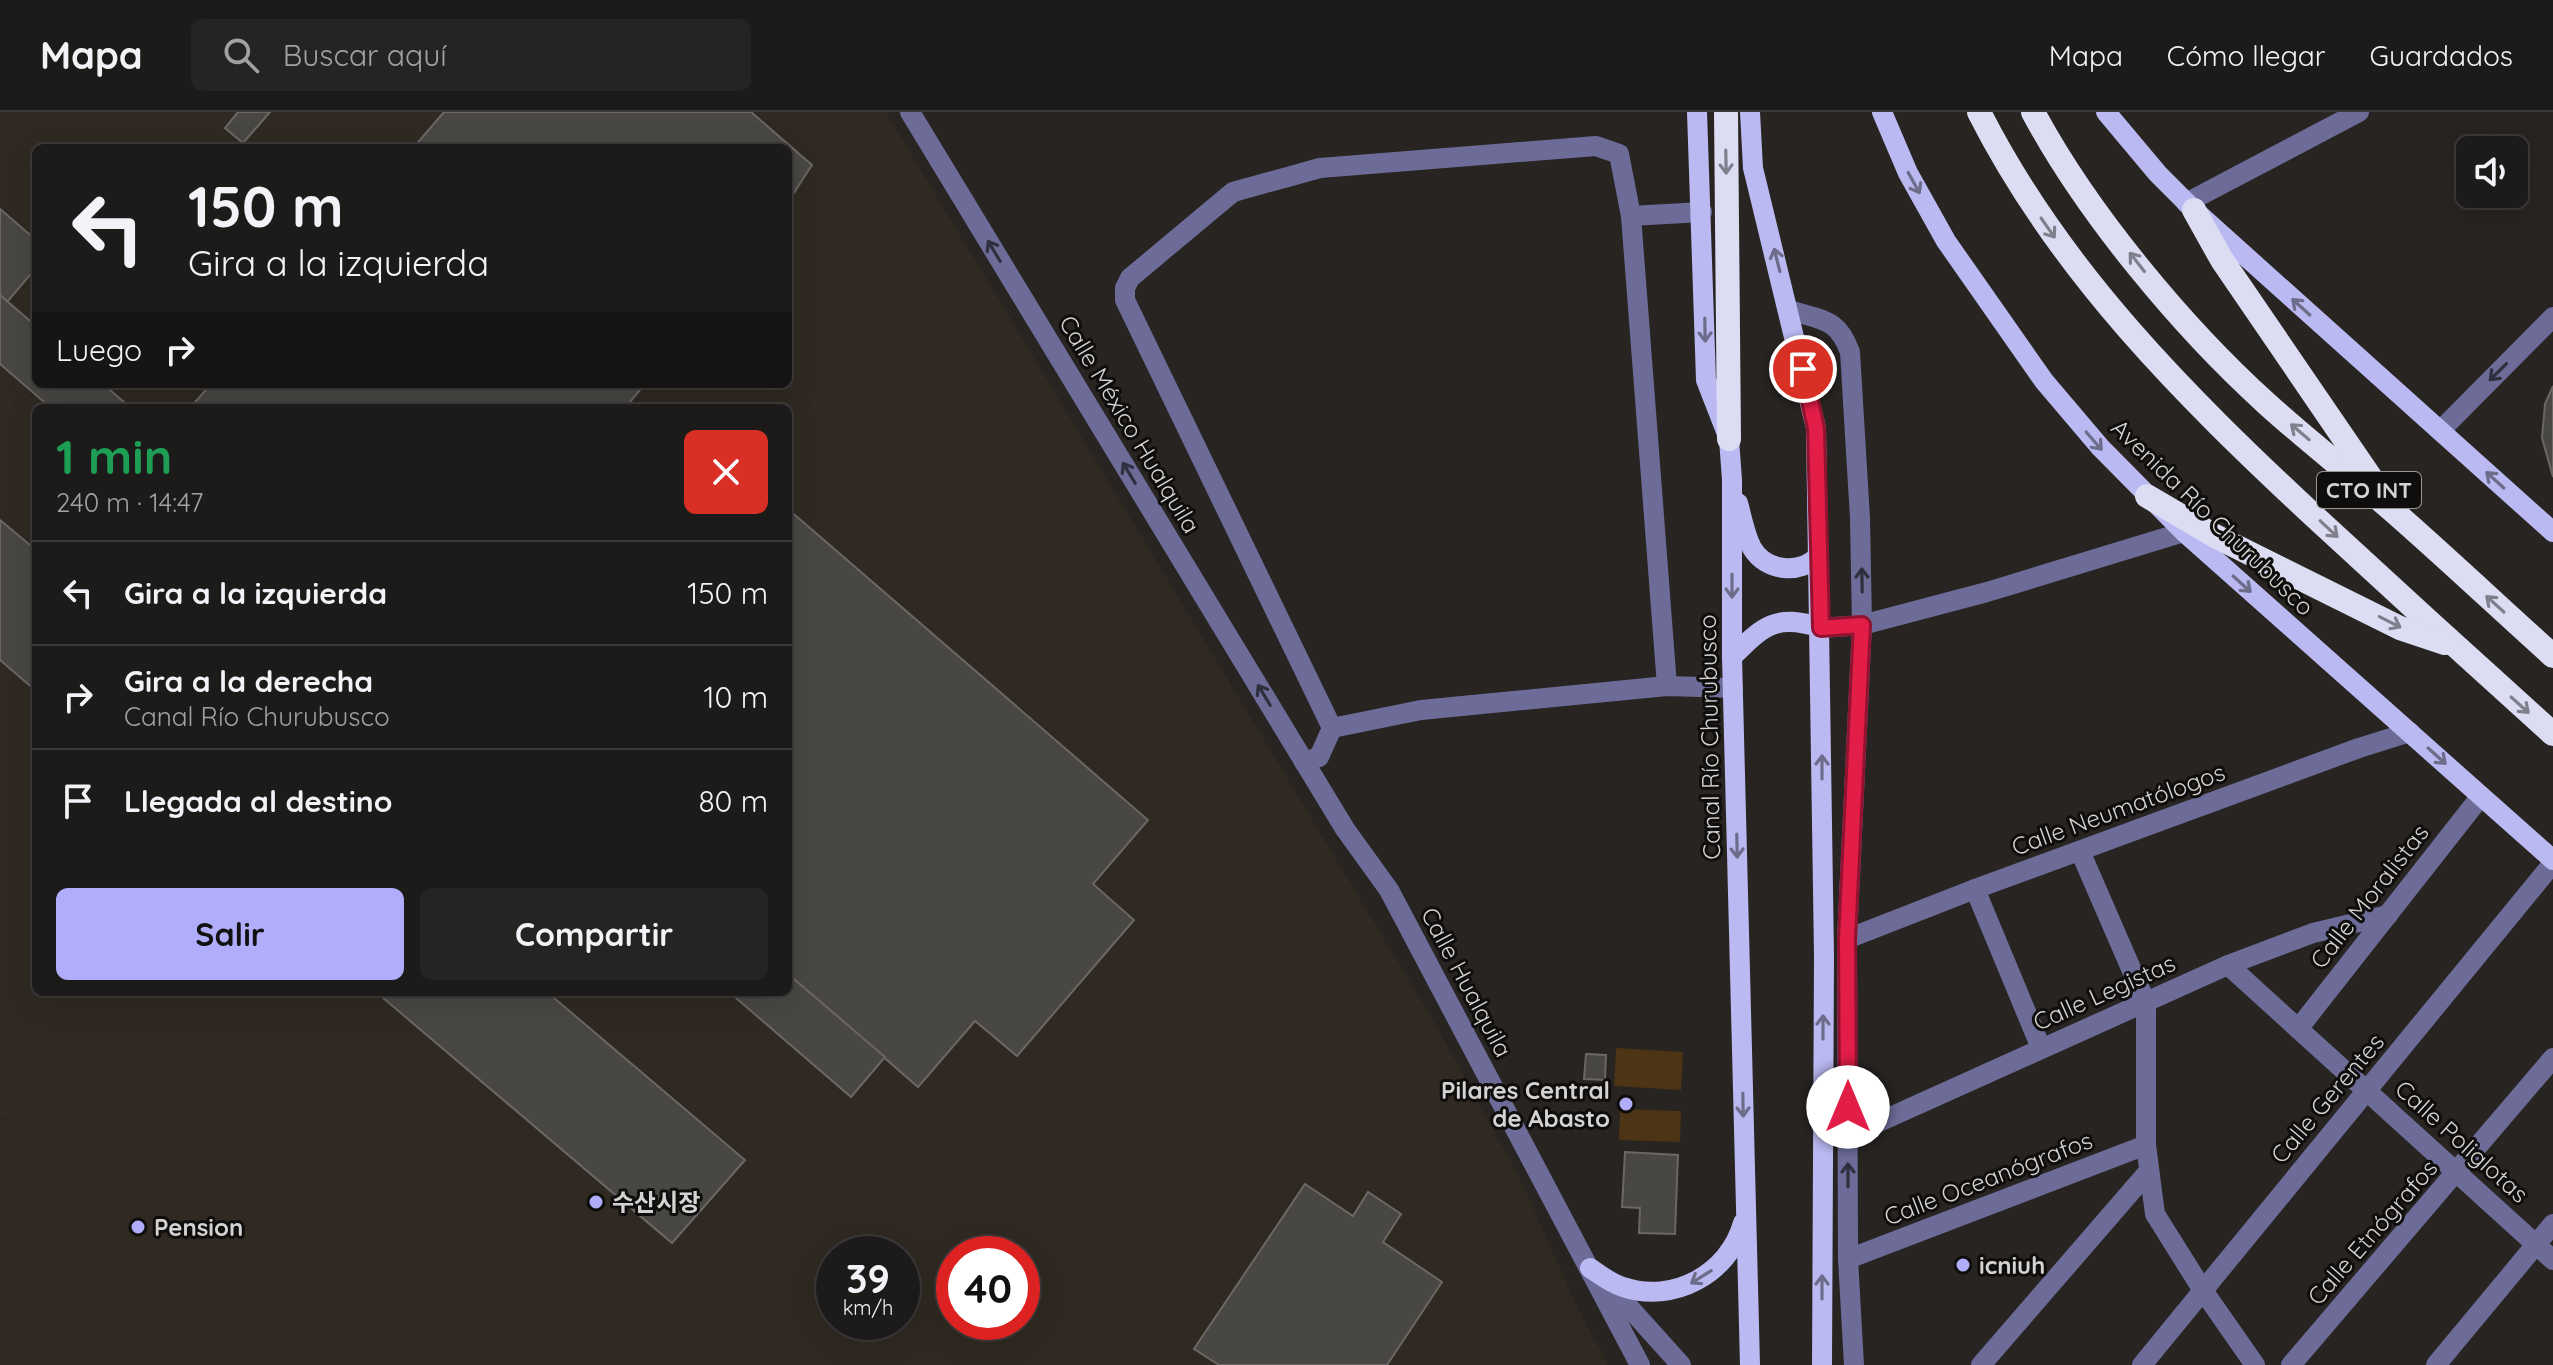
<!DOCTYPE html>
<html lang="es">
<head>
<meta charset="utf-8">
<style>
  body { margin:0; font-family:Quicksand,"Noto Sans KR",sans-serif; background:#252423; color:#f1f3f6; height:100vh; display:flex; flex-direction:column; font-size:30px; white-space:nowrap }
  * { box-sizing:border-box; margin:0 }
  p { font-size:26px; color:#a0a1a2 }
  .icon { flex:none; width:44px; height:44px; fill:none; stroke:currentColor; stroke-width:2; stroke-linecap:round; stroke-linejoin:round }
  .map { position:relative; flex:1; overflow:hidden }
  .drawer { position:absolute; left:32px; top:292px; width:760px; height:592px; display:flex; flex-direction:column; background:#1d1b1a; border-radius:12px; box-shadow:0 8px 32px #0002,0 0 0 2px #3b3939 }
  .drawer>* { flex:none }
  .guide { position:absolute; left:32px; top:32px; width:760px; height:244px; border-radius:12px; box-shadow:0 8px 32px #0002,0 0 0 2px #3b3939; background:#1d1b1a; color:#f1f3f6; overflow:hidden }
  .tools { position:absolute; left:2456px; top:24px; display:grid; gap:16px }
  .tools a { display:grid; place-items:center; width:72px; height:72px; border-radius:12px; background:#1d1b1a; box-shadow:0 8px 32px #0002,0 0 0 2px #3b3939; font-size:40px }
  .speed { position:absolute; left:816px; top:1124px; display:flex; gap:16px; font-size:40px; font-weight:700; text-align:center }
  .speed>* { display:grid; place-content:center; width:104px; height:104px; border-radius:50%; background:#1d1b1a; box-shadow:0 8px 32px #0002,0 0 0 2px #3b3939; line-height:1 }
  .speed small { font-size:20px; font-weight:400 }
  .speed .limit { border:12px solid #d22; background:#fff; color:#111 }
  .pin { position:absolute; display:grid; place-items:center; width:68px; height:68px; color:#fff; margin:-34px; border:4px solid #fff; border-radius:50%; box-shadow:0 2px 8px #0007 }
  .me { position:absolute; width:88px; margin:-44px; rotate:0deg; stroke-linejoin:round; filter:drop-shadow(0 0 6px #0008) }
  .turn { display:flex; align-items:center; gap:28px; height:168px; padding:0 24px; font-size:36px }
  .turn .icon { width:104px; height:104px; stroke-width:2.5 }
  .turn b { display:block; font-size:56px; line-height:68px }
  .then { display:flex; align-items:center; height:76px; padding:0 24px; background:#0003; gap:16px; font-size:30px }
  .round { display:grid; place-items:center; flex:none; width:84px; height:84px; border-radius:12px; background:#252423 }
  .headline { display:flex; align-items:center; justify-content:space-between; height:136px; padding:0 24px }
  h1 { font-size:48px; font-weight:700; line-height:60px; color:#1e9e55 }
  .primary-button { display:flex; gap:16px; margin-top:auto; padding:16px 24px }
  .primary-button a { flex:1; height:92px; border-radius:12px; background:#b0adfa; color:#111; font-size:32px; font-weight:700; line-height:92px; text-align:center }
  .primary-button a+a { background:#252423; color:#f1f3f6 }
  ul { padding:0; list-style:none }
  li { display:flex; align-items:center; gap:24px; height:104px; padding:0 24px; border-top:2px solid #3b3939 }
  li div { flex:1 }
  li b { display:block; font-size:30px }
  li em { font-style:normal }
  header { display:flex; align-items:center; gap:48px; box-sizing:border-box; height:112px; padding:0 40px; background:#1d1b1a; border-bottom:2px solid #3b3939 }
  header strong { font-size:38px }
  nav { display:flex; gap:44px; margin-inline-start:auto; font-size:28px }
  .search { width:560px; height:72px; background:#252423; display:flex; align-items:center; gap:20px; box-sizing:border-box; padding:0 28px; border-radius:12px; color:#a0a1a2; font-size:30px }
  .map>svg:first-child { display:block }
</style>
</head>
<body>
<header>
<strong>Mapa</strong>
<div class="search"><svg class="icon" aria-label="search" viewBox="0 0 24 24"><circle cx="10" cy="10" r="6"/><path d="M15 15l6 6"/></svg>Buscar aquí</div>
<nav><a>Mapa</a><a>Cómo llegar</a><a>Guardados</a></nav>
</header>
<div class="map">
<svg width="2553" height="1253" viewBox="0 0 2553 1253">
  <rect width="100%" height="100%" fill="#272422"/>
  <!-- built -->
  <path fill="#2f2921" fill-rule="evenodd" d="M 0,0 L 886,0 L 1436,913 L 1523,1072 L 1574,1188 L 1608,1253 L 0,1253 L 0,1005 L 17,1016 L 0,1003 ZM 36,36 L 788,36 L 788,272 L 36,272 ZM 36,296 L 788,296 L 788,880 L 36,880 ZM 834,1142 L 902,1142 L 902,1210 L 834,1210 ZM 954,1142 L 1022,1142 L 1022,1210 L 954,1210 Z"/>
  <!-- green -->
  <g fill="#4c3414">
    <polygon points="1616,936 1683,940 1681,978 1614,974"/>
    <polygon points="1620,997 1681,999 1680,1030 1619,1028"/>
  </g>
  <!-- building -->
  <g fill="#494744" stroke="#6a6764" stroke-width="2">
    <polygon points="238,0 270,0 243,31 225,16"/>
    <polygon points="444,0 751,0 812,53 788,90 788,36 413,36"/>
    <polygon points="0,97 36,128 36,156 7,190 0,183"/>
    <polygon points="0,183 36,214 36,272 103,272 131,296 51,296 0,252"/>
    <polygon points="211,272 645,272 625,296 190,296"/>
    <polygon points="2553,274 2553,365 2542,326 2545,292"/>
    <polygon points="788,397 1148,708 1093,772 1134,808 1017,944 975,909 918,975 788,862"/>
    <polygon points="0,408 36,438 36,579 0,548"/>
    <polygon points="788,862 885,945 851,985 729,880 788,880"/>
    <polygon points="376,880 547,880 745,1048 672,1131"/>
    <polygon points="1586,942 1606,943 1605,968 1584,967"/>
    <polygon points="1625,1040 1678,1043 1675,1122 1639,1121 1640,1096 1622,1095"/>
    <polygon points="1305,1072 1353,1104 1368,1080 1401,1102 1383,1130 1442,1170 1387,1253 1219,1253 1194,1237"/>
  </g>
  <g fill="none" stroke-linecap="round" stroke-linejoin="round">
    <!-- minor -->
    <g stroke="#6d6c99" stroke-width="20">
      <polyline points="910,0 1345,717 1389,778 1640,1253"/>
      <polyline points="2186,91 2359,0"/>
      <polyline points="1631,104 1702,100"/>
      <path d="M 1790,198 C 1822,209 1837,205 1850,240 L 1860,406 L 1862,513 L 1847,827 L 1848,1147 L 1854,1253"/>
      <polyline points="2440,319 2553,205"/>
      <polyline points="1821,516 1862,513 1987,480 2184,420"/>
      <polyline points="1332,616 1125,188 1125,176 1130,166 1233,80 1320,56 1596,34 1619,42 1631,104 1667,574"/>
      <polyline points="1332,616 1421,598 1667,574 1733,576"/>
      <polyline points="1304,650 1319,645 1332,616"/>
      <polyline points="2080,739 2146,891 2146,1033 2155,1102 2202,1177 2255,1253"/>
      <polyline points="1975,777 2041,936"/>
      <polyline points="1847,827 1975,777 2359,636 2410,620"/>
      <polyline points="2228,853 2553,1148"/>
      <polyline points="2298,917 2481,684"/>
      <polyline points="1848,1024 2228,853 2313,821 2388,803"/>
      <polyline points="1848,1147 2146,1033"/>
      <polyline points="1600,1169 1618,1183 1681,1253"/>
      <polyline points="1981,1253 2148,1060"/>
      <polyline points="2142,1253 2553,751"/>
      <polyline points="2291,1253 2553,946"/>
      <polyline points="2436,1253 2553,1112"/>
    </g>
    <!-- major -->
    <g stroke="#bab9f1" stroke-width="20">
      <polyline points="1697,0 1706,268 1729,327 1732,368 1732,545 1750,1253"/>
      <polyline points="1750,0 1753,56 1816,316 1824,844 1822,1253"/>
      <polyline points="1882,0 1908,61 1946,129 2044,269 2100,335 2184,420 2553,748"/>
      <polyline points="2106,0 2158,62 2194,98 2553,420"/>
      <path d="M 1738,391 C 1742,405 1745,423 1752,436 C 1766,460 1801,463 1819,443"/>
      <path d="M 1732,545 C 1763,514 1776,501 1821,516"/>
      <path d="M 1590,1156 C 1600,1163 1610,1171 1623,1175 C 1673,1192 1729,1162 1743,1111"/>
    </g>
    <!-- highway -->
    <g stroke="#dcdcf3" stroke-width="24">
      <polyline points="1726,0 1729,327"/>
      <path d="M 1979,0 C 2060,160 2185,284 2315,405 C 2394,478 2473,550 2553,622"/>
      <path d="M 2033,0 C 2087,101 2182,215 2267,292 C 2310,331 2357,367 2401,406 C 2452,451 2502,498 2553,544"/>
      <polyline points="2194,98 2222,148 2373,369"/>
      <polyline points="2147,384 2215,424 2400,516 2445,531"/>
    </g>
  </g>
  <!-- one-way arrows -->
  <defs><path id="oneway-shaft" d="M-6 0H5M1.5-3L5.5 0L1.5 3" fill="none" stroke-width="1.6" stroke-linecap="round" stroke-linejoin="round" transform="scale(2)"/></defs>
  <g stroke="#807f8c">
    <use href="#oneway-shaft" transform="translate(1726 50) rotate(89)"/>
    <use href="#oneway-shaft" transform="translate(2048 116) rotate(55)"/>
    <use href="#oneway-shaft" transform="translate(2137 150) rotate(-128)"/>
    <use href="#oneway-shaft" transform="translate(2300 320) rotate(-140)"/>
    <use href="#oneway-shaft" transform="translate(2329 417) rotate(43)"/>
    <use href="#oneway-shaft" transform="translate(2495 492) rotate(-138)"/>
    <use href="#oneway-shaft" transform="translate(2390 510) rotate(27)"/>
    <use href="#oneway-shaft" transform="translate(2520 593) rotate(42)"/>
  </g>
  <g stroke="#6d6c8a">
    <use href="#oneway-shaft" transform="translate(1914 71) rotate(61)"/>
    <use href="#oneway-shaft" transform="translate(1777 148) rotate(-104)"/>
    <use href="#oneway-shaft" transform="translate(2301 195) rotate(-138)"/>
    <use href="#oneway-shaft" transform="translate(1705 218) rotate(89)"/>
    <use href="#oneway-shaft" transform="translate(2094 329) rotate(49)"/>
    <use href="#oneway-shaft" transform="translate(2495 368) rotate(-138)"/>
    <use href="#oneway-shaft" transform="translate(2242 472) rotate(42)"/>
    <use href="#oneway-shaft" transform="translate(1732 474) rotate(90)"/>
    <use href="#oneway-shaft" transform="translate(2437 644) rotate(42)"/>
    <use href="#oneway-shaft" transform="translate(1822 655) rotate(-90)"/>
    <use href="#oneway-shaft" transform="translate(1737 734) rotate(89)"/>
    <use href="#oneway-shaft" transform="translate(1823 915) rotate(-90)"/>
    <use href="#oneway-shaft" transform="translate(1743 993) rotate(89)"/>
    <use href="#oneway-shaft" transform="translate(1701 1165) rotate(148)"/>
    <use href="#oneway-shaft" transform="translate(1822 1175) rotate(-90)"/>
  </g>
  <g stroke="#302f3e">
    <use href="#oneway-shaft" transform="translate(994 139) rotate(-121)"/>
    <use href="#oneway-shaft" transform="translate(2498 260) rotate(135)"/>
    <use href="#oneway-shaft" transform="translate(1129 361) rotate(-121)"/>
    <use href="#oneway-shaft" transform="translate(1862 468) rotate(-91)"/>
    <use href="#oneway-shaft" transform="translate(1264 583) rotate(-121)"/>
    <use href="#oneway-shaft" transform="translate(1848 1063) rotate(-90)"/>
  </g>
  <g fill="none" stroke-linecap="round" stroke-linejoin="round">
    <defs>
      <polyline id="route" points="1803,257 1816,316 1821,516 1862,513 1847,827 1848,995"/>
    </defs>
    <!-- route casing -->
    <use href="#route" stroke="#92132f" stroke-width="20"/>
    <!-- route -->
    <use href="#route" stroke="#e11d48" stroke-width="14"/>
  </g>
  <!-- markers -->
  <g fill="#b0adfa" stroke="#0f0e0d" stroke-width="3">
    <circle cx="1626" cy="992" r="8"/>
    <circle cx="596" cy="1090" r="8"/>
    <circle cx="138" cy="1115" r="8"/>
    <circle cx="1963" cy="1153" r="8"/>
  </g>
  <g text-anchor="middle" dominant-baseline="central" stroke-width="6" stroke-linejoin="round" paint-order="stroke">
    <!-- shield labels -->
    <rect fill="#0f0e0d" stroke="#9a9896" stroke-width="2" x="2317" y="360" width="104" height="36" rx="6"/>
    <g font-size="22" font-weight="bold" fill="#d5d3d1">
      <text x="2369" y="378">CTO INT</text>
    </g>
    <!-- street labels -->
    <g font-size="24" fill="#d5d3d1" stroke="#0f0e0d">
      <text transform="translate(1130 312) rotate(59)">Calle México Hualquila</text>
      <text transform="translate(2213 405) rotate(44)">Avenida Río Churubusco</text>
      <text transform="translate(1709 625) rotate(-91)">Canal Río Churubusco</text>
      <text transform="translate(2118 697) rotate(-20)">Calle Neumatólogos</text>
      <text transform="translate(2369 784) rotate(-52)">Calle Moralistas</text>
      <text transform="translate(1467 870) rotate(62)">Calle Hualquila</text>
      <text transform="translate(2104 880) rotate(-24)">Calle Legistas</text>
      <text transform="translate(2327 986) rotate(-50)">Calle Gerentes</text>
      <text transform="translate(2462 1029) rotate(42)">Calle Poliglotas</text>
      <text transform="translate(1988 1066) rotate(-21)">Calle Oceanógrafos</text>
      <text transform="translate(2372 1120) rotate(-49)">Calle Etnógrafos</text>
    </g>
    <!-- poi labels -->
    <g font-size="24" font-weight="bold" fill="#d5d3d1" stroke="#0f0e0d" text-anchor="start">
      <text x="1610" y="978" text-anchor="end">Pilares Central<tspan x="1610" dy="28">de Abasto</tspan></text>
      <text x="612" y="1090">수산시장</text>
      <text x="154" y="1115">Pension</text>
      <text x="1979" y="1153">icniuh</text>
    </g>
  </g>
</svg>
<div class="tools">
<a><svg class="icon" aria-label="sound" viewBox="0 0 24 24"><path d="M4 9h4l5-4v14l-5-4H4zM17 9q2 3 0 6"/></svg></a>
</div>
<div class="speed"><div>39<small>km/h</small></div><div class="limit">40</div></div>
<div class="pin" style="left:1803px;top:257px;background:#d93025"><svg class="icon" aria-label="arrive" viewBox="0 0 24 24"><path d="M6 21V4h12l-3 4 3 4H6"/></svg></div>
<svg class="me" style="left:1848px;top:995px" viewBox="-20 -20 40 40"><circle r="19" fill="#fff"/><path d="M0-13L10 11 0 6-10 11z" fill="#e11d48"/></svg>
<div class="guide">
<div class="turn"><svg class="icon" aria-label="left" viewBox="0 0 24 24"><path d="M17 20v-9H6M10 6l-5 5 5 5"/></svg><div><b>150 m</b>Gira a la izquierda</div></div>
<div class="then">Luego<svg class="icon" aria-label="right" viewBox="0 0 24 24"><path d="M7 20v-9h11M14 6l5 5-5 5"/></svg></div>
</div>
<section class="drawer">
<div class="headline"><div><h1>1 min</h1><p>240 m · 14:47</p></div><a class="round" style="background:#d93025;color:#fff"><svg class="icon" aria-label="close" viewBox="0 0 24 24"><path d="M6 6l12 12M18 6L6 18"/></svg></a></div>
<ul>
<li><svg class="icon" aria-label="left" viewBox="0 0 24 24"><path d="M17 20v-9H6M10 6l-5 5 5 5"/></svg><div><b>Gira a la izquierda</b></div><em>150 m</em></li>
<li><svg class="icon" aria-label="right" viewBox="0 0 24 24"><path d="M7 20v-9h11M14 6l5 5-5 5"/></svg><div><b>Gira a la derecha</b><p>Canal Río Churubusco</p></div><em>10 m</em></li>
<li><svg class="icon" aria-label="arrive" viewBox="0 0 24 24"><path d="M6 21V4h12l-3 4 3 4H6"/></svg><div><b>Llegada al destino</b></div><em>80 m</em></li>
</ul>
<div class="primary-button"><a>Salir</a><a>Compartir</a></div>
</section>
</div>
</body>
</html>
